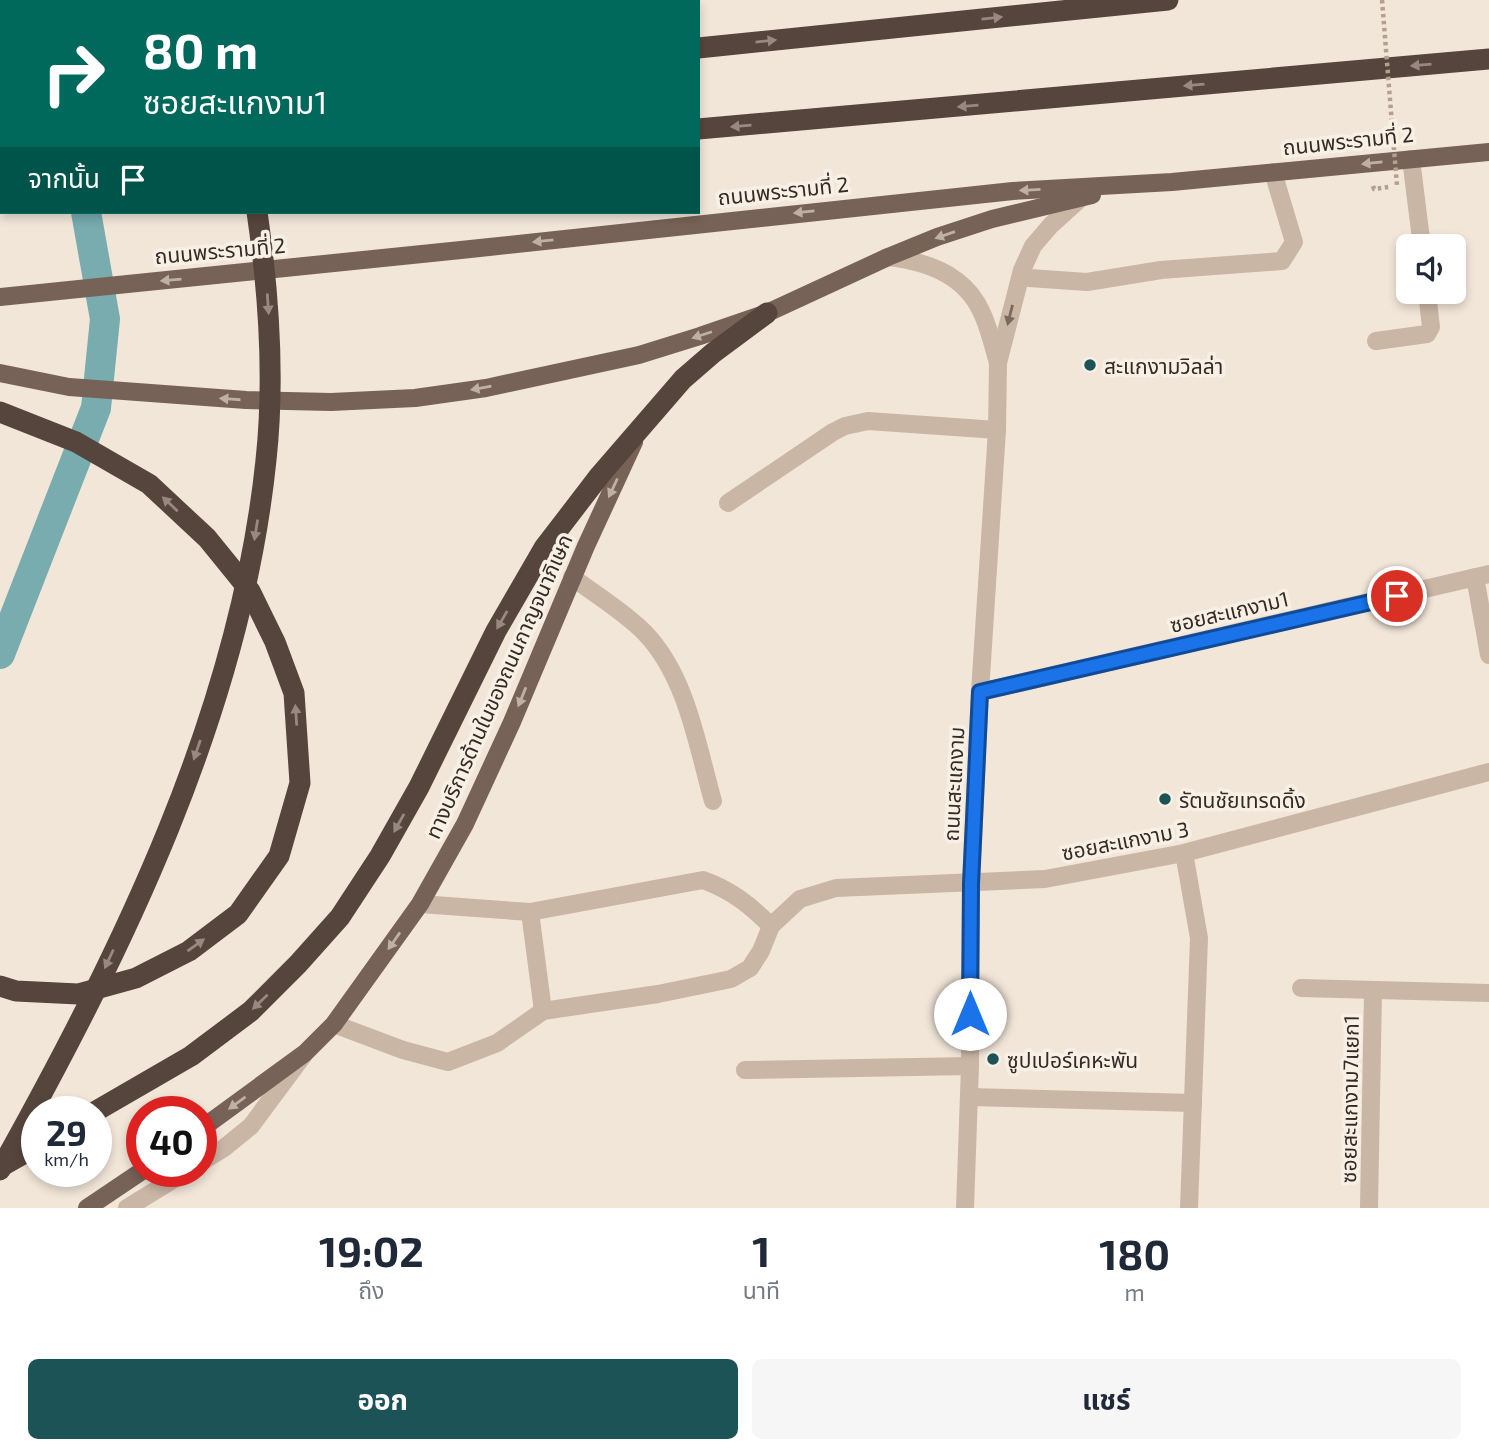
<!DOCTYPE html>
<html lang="th">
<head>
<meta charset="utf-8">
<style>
  body { margin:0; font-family:"Exo 2","Noto Sans Thai",sans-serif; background:#f6f6f7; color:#1f2937; height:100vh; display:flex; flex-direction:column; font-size:26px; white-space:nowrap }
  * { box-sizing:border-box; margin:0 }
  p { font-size:23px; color:#747a83 }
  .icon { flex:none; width:38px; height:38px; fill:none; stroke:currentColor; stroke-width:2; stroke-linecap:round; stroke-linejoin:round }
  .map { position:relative; height:1208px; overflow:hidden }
  .details { display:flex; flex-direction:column; background:#fff; flex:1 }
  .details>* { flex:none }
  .hud { position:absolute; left:0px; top:0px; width:700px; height:214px; box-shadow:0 4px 10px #0003; background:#00695c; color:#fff; overflow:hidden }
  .tools { position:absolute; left:1396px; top:234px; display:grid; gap:14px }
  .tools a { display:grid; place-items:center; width:70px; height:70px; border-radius:10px; background:#fff; box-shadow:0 4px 10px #0003; font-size:35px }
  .speed { position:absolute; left:21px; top:1096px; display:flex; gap:14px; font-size:35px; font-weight:700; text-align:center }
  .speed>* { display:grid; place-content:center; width:91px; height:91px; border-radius:50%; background:#fff; box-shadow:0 4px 10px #0003; line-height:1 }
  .speed small { font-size:18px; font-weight:400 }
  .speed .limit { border:10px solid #d22; background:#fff; color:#111 }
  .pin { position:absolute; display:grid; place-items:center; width:60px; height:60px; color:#fff; margin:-30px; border:4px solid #fff; border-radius:50%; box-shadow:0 2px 7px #0007 }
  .me { position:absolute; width:77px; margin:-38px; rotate:0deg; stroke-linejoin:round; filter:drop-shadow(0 0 5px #0008) }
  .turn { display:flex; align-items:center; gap:24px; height:147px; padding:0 28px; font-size:32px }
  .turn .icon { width:91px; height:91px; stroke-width:2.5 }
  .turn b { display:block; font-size:49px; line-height:60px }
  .then { display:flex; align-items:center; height:66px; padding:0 28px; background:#0003; gap:14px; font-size:26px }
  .eta { display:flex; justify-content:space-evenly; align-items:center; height:119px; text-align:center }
  .eta b { font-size:42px; font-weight:700; line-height:49px }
  .action { display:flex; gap:14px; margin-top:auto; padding:14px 28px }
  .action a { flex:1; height:80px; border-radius:10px; background:#1c5357; color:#fff; font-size:28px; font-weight:700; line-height:80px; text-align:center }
  .action a+a { background:#f6f6f7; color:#1f2937 }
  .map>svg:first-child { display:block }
</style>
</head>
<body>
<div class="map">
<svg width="1489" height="1208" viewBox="0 0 1489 1208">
  <rect width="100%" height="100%" fill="#f2e6d9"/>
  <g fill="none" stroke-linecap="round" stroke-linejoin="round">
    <!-- canal -->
    <g stroke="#78acaf" stroke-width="30">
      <polyline points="27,0 27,2"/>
      <polyline points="0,654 96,408 105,319 86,212"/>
    </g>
    <!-- path -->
    <polyline stroke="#b5a08f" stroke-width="4.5" stroke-dasharray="3.5 3.5" stroke-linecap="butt" points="1373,186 1374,189 1389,187"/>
    <!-- minor -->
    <g stroke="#cab6a5" stroke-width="18">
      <polyline points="1411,159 1422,247"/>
      <path d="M 888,257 C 925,261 964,274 981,311 C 989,327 993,346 998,363"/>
      <polyline points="1029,278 1087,282 1161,270 1282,261 1294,242 1273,172"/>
      <polyline points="1376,341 1427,334 1431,327 1427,292"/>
      <polyline points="728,503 833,432 845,426 868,421 997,430"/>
      <path d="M 572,577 C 595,594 626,613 645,633 C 687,677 697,745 713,801"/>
      <polyline points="1475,577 1489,655"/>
      <polyline points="980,692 1489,574"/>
      <polyline points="1184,853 1199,938 1189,1208"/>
      <path d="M 420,904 L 530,912 L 703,880 C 731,890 750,905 771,926"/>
      <polyline points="530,912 543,1011"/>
      <polyline points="1301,988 1489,993"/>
      <polyline points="334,1024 403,1050 448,1062 497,1043 543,1011 658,994 731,979 750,968 761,951 771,926 800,899 836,888 1045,879 1184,853 1489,772"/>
      <polyline points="745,1070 970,1066"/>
      <polyline points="969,1097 1193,1103"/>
      <polyline points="201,1162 224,1148 251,1126 303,1056"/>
      <polyline points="127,1208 187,1171"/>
      <polyline points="965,1208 970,1066 971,884 980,692 997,430 998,363 1022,270 1033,246 1051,225 1082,197"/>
      <polyline points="1369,1208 1373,992"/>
    </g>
    <!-- major -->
    <g stroke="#776257" stroke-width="18">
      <polyline points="316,2 339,0"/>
      <polyline points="0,25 2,25"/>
      <polyline points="0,297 461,250 1013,191 1172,182 1489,152"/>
      <polyline points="0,373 69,387 246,400 331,402 415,398 486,388 639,355 700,336 767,313 888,257 937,237 992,219 1092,195"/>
      <polyline points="201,1129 305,1053 334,1024 420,904 465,824 512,722 586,546 634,442"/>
      <polyline points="87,1208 142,1171"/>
    </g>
    <!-- highway -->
    <g stroke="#56453d" stroke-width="21">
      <polyline points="207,0 207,2"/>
      <polyline points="698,48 1168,0"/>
      <polyline points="0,110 2,110"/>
      <polyline points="698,129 1489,59"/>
      <polyline points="0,194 2,194"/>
      <polyline points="0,412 76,442 149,484 207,538 250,591 275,642 294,693 300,783 279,856 238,914 189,951 136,978 78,994 16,991 0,986"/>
      <polyline points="96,1111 191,1056 251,1011 298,964 340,917 380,856 419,787 496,631 544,548 600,475 683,379 713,353 767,313"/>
      <polyline points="0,1167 37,1146"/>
    </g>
    <!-- path-bridge -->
    <polyline stroke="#b5a08f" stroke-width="4.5" stroke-dasharray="3.5 3.5" stroke-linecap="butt" points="1382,0 1397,186"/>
    <!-- highway-bridge -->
    <path stroke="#56453d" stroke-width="21" d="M 0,1170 C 122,951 240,713 266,460 C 275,377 269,294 257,212"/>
  </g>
  <!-- one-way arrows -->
  <defs><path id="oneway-solid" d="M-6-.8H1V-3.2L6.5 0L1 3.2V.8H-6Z" transform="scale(1.75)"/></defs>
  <g fill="#978980">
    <use href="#oneway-solid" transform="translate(992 18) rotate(-6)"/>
    <use href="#oneway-solid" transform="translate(766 41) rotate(-6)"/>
    <use href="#oneway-solid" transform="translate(1421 65) rotate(175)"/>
    <use href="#oneway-solid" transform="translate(1194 85) rotate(175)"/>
    <use href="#oneway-solid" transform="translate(968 106) rotate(175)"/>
    <use href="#oneway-solid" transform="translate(741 126) rotate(175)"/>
    <use href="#oneway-solid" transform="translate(268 304) rotate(86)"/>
    <use href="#oneway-solid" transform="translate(170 504) rotate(-137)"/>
    <use href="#oneway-solid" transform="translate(256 530) rotate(99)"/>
    <use href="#oneway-solid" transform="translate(502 620) rotate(120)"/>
    <use href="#oneway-solid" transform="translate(296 715) rotate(-94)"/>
    <use href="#oneway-solid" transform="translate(197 750) rotate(109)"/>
    <use href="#oneway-solid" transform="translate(399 823) rotate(119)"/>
    <use href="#oneway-solid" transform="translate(196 945) rotate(-36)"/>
    <use href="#oneway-solid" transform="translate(109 959) rotate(115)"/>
    <use href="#oneway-solid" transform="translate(260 1002) rotate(136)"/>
  </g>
  <g fill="#beb0a5">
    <use href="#oneway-solid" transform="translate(1372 163) rotate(174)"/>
    <use href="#oneway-solid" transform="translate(1030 190) rotate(177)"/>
    <use href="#oneway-solid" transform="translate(804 212) rotate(174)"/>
    <use href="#oneway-solid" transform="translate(945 235) rotate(161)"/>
    <use href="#oneway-solid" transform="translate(543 241) rotate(174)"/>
    <use href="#oneway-solid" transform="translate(171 280) rotate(175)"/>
    <use href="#oneway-solid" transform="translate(702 335) rotate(162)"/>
    <use href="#oneway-solid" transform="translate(481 388) rotate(170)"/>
    <use href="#oneway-solid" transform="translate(230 399) rotate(-176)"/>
    <use href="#oneway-solid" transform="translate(613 488) rotate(115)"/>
    <use href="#oneway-solid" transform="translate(522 697) rotate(112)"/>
    <use href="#oneway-solid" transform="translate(394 941) rotate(125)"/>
    <use href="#oneway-solid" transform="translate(237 1103) rotate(144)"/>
  </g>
  <use fill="#786a5f" href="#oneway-solid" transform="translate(1010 315) rotate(104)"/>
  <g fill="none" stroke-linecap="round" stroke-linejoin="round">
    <defs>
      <polyline id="route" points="970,1014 971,884 980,692 1397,596"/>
    </defs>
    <!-- route casing -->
    <use href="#route" stroke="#114b97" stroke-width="18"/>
    <!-- route -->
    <use href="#route" stroke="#1a73e8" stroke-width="12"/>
  </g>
  <!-- markers -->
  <g fill="#1c5357" stroke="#f9f0e5" stroke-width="2.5">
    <circle cx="1090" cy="365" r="7"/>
    <circle cx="1165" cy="799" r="7"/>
    <circle cx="993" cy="1059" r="7"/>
  </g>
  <g text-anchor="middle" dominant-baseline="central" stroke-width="7" stroke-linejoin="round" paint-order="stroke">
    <!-- street labels -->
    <g font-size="21" fill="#352b26" stroke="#f9f0e5">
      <text transform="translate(1348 140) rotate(-6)">ถนนพระรามที่ 2</text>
      <text transform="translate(783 190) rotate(-6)">ถนนพระรามที่ 2</text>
      <text transform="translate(220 250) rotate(-5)">ถนนพระรามที่ 2</text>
      <text transform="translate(1229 611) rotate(-13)">ซอยสะแกงาม1</text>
      <text transform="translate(498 686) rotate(-66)">ทางบริการด้านในของถนนกาญจนาภิเษก</text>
      <text transform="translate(953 784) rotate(-87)">ถนนสะแกงาม</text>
      <text transform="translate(1125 840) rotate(-11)">ซอยสะแกงาม 3</text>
      <text transform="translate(1349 1099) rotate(-89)">ซอยสะแกงาม7แยก1</text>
    </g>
    <!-- poi labels -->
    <g font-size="21" fill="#352b26" stroke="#f9f0e5" text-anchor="start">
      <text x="1104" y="365">สะแกงามวิลล่า</text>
      <text x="1179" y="799">รัตนชัยเทรดดิ้ง</text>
      <text x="1007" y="1059">ซูปเปอร์เคหะพัน</text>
    </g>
  </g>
</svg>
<div class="tools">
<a><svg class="icon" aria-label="sound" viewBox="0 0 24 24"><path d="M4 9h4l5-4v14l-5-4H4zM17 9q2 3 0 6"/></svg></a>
</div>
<div class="speed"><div>29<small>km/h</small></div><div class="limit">40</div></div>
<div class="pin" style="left:1397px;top:596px;background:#d93025"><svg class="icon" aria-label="arrive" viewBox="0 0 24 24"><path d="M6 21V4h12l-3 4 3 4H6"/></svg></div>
<svg class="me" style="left:970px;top:1014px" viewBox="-20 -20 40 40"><circle r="19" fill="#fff"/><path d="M0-13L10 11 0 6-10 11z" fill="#1a73e8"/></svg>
<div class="hud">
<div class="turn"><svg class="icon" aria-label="right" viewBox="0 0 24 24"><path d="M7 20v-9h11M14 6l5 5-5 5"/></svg><div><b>80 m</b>ซอยสะแกงาม1</div></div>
<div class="then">จากนั้น<svg class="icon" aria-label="arrive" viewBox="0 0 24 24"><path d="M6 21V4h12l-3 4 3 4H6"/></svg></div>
</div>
</div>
<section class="details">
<div class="eta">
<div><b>19:02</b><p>ถึง</p></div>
<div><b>1</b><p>นาที</p></div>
<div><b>180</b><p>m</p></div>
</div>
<div class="action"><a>ออก</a><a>แชร์</a></div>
</section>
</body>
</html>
